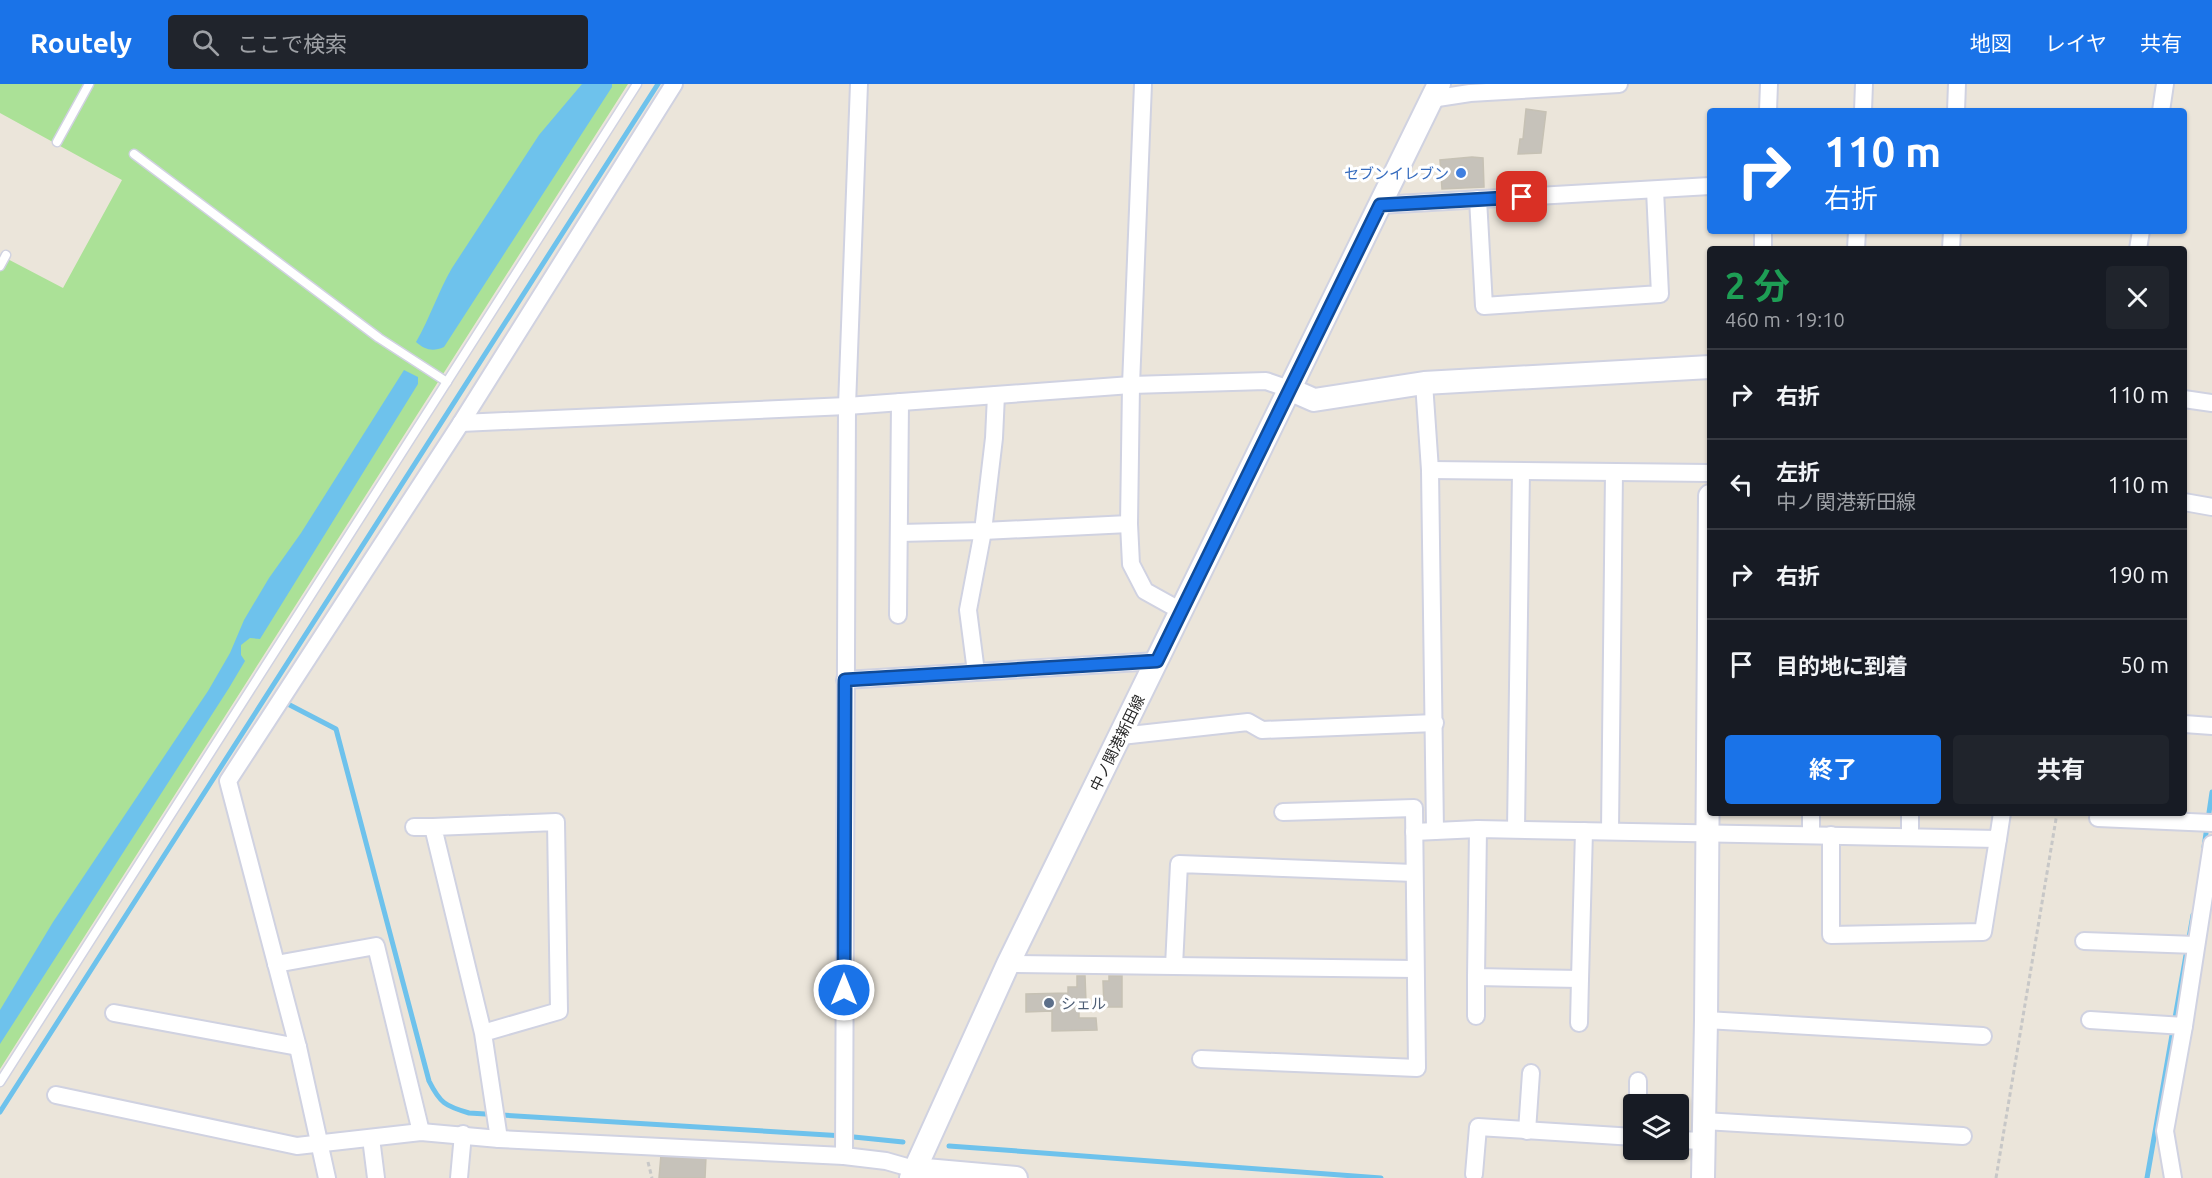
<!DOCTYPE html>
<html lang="ja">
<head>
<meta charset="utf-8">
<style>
  body { margin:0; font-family:Ubuntu,"Noto Sans JP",sans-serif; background:#20242c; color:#f1f3f6; height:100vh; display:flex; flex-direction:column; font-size:22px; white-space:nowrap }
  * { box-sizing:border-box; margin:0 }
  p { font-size:20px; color:#9ea1a6 }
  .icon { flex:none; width:33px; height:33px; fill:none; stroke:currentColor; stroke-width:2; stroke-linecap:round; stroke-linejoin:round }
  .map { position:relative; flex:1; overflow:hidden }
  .sheet { position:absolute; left:1707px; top:162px; width:480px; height:570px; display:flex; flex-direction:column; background:#171b24; border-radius:6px; box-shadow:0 2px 4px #0004 }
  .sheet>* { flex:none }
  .banner { position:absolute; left:1707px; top:24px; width:480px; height:126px; border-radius:6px; box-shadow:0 2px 4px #0004; background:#1a73e8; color:#fff; overflow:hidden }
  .controls { position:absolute; left:1623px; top:1010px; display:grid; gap:12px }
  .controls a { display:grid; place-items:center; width:66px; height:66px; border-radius:6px; background:#171b24; box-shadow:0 2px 4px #0004; font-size:30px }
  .pin { position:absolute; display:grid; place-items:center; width:51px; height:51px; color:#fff; margin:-26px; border-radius:12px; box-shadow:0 3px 9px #0006 }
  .me { position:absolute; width:66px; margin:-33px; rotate:0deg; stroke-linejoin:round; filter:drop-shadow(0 0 4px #0008) }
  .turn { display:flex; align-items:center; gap:21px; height:126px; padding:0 18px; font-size:27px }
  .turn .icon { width:78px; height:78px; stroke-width:2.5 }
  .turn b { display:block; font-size:42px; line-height:51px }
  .round { display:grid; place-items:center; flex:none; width:63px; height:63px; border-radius:6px; background:#20242c }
  .summary { display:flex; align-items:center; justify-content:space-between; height:102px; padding:0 18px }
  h1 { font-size:36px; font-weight:700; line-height:45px; color:#1e9e55 }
  .action { display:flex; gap:12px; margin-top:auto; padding:12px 18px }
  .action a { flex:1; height:69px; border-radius:6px; background:#1a73e8; color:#fff; font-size:24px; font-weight:700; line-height:69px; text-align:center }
  .action a+a { background:#20242c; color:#f1f3f6 }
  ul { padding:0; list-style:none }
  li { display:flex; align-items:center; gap:18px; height:90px; padding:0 18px; border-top:2px solid #363941 }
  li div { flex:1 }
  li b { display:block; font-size:22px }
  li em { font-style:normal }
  header { display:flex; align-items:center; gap:36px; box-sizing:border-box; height:84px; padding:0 30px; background:#1a73e8; color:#fff }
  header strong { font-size:28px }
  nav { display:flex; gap:33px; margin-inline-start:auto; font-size:21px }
  .search { width:420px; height:54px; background:#20242c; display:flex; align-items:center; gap:15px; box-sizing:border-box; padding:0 21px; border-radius:6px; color:#9ea1a6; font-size:22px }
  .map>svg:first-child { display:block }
</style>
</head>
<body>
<header>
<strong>Routely</strong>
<div class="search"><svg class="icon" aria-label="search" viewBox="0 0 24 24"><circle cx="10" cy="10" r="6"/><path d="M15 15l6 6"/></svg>ここで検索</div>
<nav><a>地図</a><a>レイヤ</a><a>共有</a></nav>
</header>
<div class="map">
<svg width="2212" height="1094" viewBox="0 0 2212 1094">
  <rect width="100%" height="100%" fill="#ebe5da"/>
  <!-- green -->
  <polygon fill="#abe197" points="0,0 628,0 0,985 0,171 63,204 122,96 0,29"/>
  <!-- water -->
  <g fill="#6ec2ec">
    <path d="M 582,0 L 612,0 L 612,3 L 444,263 C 433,268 425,266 416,258 C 430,234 438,208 452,184 L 539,51 Z"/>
    <polygon points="404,286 418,293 418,300 260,555 250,554 241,561 241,571 245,577 229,604 0,960 0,926 53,838 208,607 230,569 244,536 269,494 301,449"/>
  </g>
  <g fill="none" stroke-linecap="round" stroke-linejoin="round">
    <!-- stream -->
    <g stroke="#6ec2ec" stroke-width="5">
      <path d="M 284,618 L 336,645 L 429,997 C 440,1019 445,1022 469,1029 L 844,1052 L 903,1058"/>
      <polyline points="2204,763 2212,708"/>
      <polyline points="0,1028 658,0"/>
      <polyline points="949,1062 1381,1094"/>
      <polyline points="2147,1094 2193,831"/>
    </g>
  </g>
  <!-- building -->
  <g fill="#c6c2ba" stroke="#c6c1b4" stroke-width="1.5">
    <polygon points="1526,25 1546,28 1541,69 1518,70 1520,55 1523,55"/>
    <polygon points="1472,73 1483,74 1484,103 1442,105 1440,76"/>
    <polygon points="1077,892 1085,892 1086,918 1079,918 1079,934 1096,934 1097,946 1052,947 1052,927 1026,928 1026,910 1068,909 1068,903 1077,903"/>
    <polygon points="1109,892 1122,892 1122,923 1104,923 1103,897 1109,897"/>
    <polygon points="661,1071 706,1073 705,1094 659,1094"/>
  </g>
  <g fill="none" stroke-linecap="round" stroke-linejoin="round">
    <defs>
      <g id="lane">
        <polyline points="57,58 89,0"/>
        <polyline points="134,70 379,254 447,298"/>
        <polyline points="0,182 6,171"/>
        <polyline points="0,998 637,0"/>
      </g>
      <g id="street">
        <polyline points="1143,0 1131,301 1129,440 1131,480 1145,507 1181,527"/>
        <polyline points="1431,15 1470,9 1619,0"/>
        <polyline points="1768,27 1769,0"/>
        <polyline points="1863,27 1864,0"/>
        <polyline points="1956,27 1957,0"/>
        <polyline points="2161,27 2165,0"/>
        <polyline points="1478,115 1484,222 1660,210 1655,106"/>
        <polyline points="1380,121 1710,102"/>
        <polyline points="1763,165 1763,147"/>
        <polyline points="1856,165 1857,147"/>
        <polyline points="1951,165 1952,147"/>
        <polyline points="2138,165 2141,147"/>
        <polyline points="1424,299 1430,386 1435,747"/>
        <polyline points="2184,315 2212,319"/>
        <polyline points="461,339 847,322 1131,301 1266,297 1289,305"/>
        <polyline points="1430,386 1710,389"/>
        <polyline points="2184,418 2212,423"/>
        <polyline points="899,449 983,447 1129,440"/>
        <polyline points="898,531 900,318"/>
        <polyline points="976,588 968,526 983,447 994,354 996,311"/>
        <polyline points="845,596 1157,577"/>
        <polyline points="2184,640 2212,642"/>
        <polyline points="1121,652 1248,638 1262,646 1435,639"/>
        <polyline points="2098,734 2212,739"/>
        <polyline points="414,743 433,743"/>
        <polyline points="1478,745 1476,893 1580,895 1584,747"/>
        <polyline points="1516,745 1521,387"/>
        <polyline points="1610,747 1614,388"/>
        <polyline points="1414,748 1478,745 1998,755 2002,729"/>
        <polyline points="1811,751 1811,729"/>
        <polyline points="1831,751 1831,851 1983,848 1998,755"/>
        <polyline points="1910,753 1910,729"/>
        <polyline points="2084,857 2196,861"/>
        <polyline points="276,880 376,862 421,1048"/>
        <polyline points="1008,880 1415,885"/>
        <polyline points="1174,882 1179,780 1414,789"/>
        <polyline points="114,929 298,963"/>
        <polyline points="1476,932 1476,893"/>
        <polyline points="1706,936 1983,952"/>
        <polyline points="2090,936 2184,942"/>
        <polyline points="1579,939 1580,895"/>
        <polyline points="483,949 559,927 556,738 433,743 483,949 499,1055"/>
        <polyline points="1201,975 1417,984 1414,724 1283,728"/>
        <polyline points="56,1011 297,1062 421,1048 499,1055 844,1072 886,1077 914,1085"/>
        <polyline points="1638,1020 1638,997"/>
        <polyline points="1704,1037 1963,1052"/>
        <polyline points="1527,1047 1531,989"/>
        <polyline points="371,1054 376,1094"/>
        <polyline points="1678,1056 1704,1057"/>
        <polyline points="844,1072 847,322 859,0"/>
        <polyline points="1474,1090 1478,1043 1634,1053"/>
        <polyline points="327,1094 298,963 228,697 461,339 674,0"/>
        <polyline points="459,1094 463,1050"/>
        <polyline points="2173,1094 2165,1047 2184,942 2212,760"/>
      </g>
      <g id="secondary">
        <polyline points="1289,305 1314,316 1424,299 1710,283"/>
        <polyline points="914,1085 1016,1094"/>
        <polyline points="911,1094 1008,880 1439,0"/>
        <polyline points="1703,1094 1706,936 1710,412"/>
      </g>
    </defs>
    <!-- lane casing -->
    <use href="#lane" stroke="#d0d2e1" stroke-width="11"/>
    <!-- street casing -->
    <use href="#street" stroke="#d0d2e1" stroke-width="20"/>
    <!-- secondary casing -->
    <use href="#secondary" stroke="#d0d2e1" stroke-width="26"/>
    <!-- path -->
    <g stroke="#c7c7c7" stroke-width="3" stroke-dasharray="4.5 3" stroke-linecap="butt">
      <polyline points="648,1078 652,1094"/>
      <polyline points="1996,1094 2057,729"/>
    </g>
    <!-- lane -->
    <use href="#lane" stroke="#fff" stroke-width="8"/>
    <!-- street -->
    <use href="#street" stroke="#fff" stroke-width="16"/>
    <!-- secondary -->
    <use href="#secondary" stroke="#fff" stroke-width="22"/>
  </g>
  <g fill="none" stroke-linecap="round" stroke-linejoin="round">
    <defs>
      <polyline id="route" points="844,906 845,596 1157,577 1380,121 1522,113"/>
    </defs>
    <!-- route casing -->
    <use href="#route" stroke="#114b97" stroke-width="15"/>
    <!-- route -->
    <use href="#route" stroke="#1a73e8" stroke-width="10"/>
  </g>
  <!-- markers -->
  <circle fill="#3f7fe0" stroke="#fff" stroke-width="2" cx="1461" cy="89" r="6"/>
  <circle fill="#5c6f8a" stroke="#fff" stroke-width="2" cx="1049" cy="919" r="6"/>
  <g text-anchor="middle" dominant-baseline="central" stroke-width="6" stroke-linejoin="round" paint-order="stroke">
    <!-- shop labels -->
    <g font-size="15" fill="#366cbe" stroke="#fff" text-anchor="end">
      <text x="1449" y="89">セブンイレブン</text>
    </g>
    <!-- street labels -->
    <g font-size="15" fill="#282828" stroke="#fff">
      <text transform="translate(1117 659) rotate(-64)">中ノ関港新田線</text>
    </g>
    <!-- service labels -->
    <g font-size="15" fill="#4e5e75" stroke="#fff" text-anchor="start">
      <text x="1061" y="919">シェル</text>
    </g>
  </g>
</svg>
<div class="controls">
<a><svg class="icon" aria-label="layers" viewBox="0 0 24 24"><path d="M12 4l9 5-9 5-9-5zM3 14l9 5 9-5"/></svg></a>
</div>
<div class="pin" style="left:1522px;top:113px;background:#d93025"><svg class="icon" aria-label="arrive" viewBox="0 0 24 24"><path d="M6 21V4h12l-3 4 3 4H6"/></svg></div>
<svg class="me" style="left:844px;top:906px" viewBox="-20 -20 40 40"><circle r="17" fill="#1a73e8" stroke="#fff" stroke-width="3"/><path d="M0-11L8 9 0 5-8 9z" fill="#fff"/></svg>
<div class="banner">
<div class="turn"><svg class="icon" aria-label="right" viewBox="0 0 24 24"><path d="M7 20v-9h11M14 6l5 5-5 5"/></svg><div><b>110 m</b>右折</div></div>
</div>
<section class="sheet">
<div class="summary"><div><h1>2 分</h1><p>460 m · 19:10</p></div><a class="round"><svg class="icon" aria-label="close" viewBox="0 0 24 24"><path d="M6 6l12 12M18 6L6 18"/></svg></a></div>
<ul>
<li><svg class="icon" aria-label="right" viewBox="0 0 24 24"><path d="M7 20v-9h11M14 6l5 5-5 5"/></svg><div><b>右折</b></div><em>110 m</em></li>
<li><svg class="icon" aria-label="left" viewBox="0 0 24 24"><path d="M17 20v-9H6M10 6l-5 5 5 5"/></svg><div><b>左折</b><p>中ノ関港新田線</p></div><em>110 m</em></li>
<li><svg class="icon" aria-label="right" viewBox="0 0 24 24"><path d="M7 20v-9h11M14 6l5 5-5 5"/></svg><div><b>右折</b></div><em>190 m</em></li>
<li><svg class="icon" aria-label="arrive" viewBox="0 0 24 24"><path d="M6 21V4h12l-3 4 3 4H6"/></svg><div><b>目的地に到着</b></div><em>50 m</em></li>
</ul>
<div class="action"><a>終了</a><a>共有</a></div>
</section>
</div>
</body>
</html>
